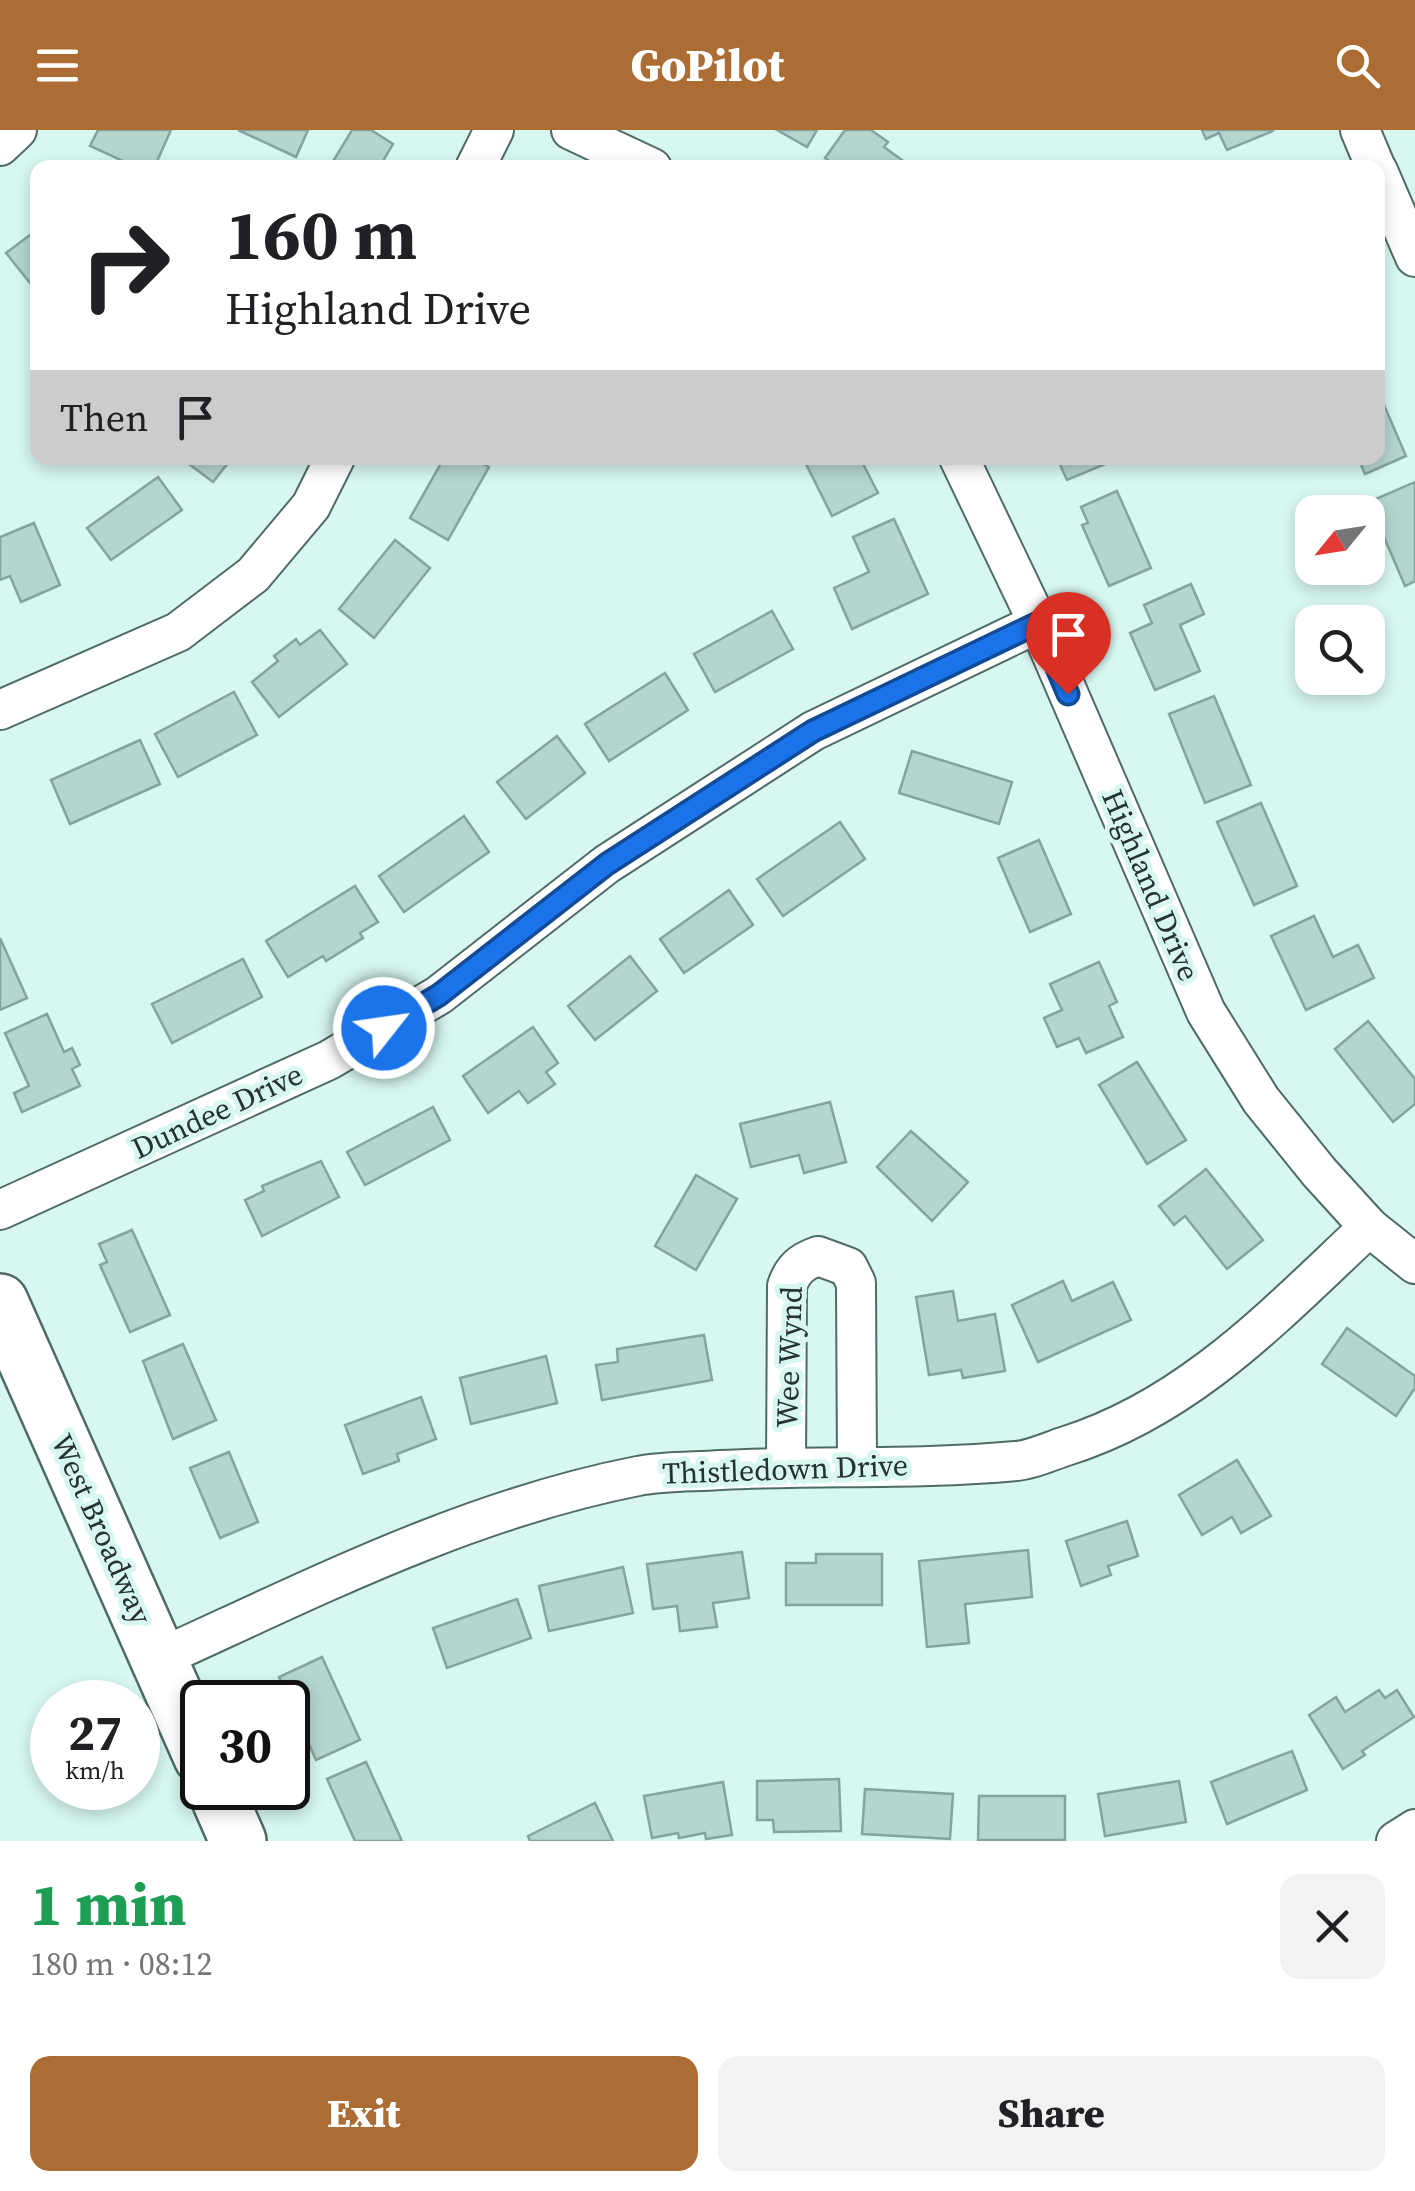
<!DOCTYPE html>
<html lang="en">
<head>
<meta charset="utf-8">
<style>
  body { margin:0; font-family:"Source Serif 4",serif; background:#f2f2f2; color:#202124; height:100vh; display:flex; flex-direction:column; font-size:38px; white-space:nowrap }
  * { box-sizing:border-box; margin:0 }
  p { font-size:32px; color:#757577 }
  .icon { flex:none; width:55px; height:55px; fill:none; stroke:currentColor; stroke-width:2; stroke-linecap:round; stroke-linejoin:round }
  .map { position:relative; height:1711px; overflow:hidden }
  .details { display:flex; flex-direction:column; background:#fff; flex:1 }
  .details>* { flex:none }
  .banner { position:absolute; left:30px; top:30px; width:1355px; height:305px; border-radius:20px; box-shadow:0 5px 15px #0003; background:#fff; color:#202124; overflow:hidden }
  .needle { width:65px; rotate:240deg }
  .buttons { position:absolute; left:1295px; top:365px; display:grid; gap:20px }
  .buttons a { display:grid; place-items:center; width:90px; height:90px; border-radius:20px; background:#fff; box-shadow:0 5px 15px #0003; font-size:50px }
  .speed { position:absolute; left:30px; top:1550px; display:flex; gap:20px; font-size:50px; font-weight:700; text-align:center }
  .speed>* { display:grid; place-content:center; width:130px; height:130px; border-radius:50%; background:#fff; box-shadow:0 5px 15px #0003; line-height:1 }
  .speed small { font-size:25px; font-weight:400 }
  .speed .limit { border:5px solid #111; border-radius:15px; background:#fff; color:#111 }
  .pin { position:absolute; display:grid; place-items:center; width:85px; height:85px; color:#fff; margin:-102px -42px; border-radius:50% 50% 50% 0; rotate:-45deg; box-shadow:0 0 10px #0007 }
  .pin .icon { rotate:45deg }
  .me { position:absolute; width:110px; margin:-55px; rotate:60deg; stroke-linejoin:round; filter:drop-shadow(0 0 8px #0008) }
  .turn { display:flex; align-items:center; gap:35px; height:210px; padding:0 30px; font-size:45px }
  .turn .icon { width:130px; height:130px; stroke-width:2.5 }
  .turn b { display:block; font-size:70px; line-height:85px }
  .then { display:flex; align-items:center; height:95px; padding:0 30px; background:#0003; gap:20px; font-size:38px }
  .round { display:grid; place-items:center; flex:none; width:105px; height:105px; border-radius:20px; background:#f2f2f2 }
  .headline { display:flex; align-items:center; justify-content:space-between; height:170px; padding:0 30px }
  h1 { font-size:60px; font-weight:800; line-height:75px; color:#1e9e55 }
  .action { display:flex; gap:20px; margin-top:auto; padding:20px 30px }
  .action a { flex:1; height:115px; border-radius:20px; background:#ac6d34; color:#fff; font-size:40px; font-weight:800; line-height:115px; text-align:center }
  .action a+a { background:#f2f2f2; color:#202124 }
  header { display:flex; justify-content:space-between; align-items:center; height:130px; padding:0 30px; background:#ac6d34; color:#fff; font-size:45px; font-weight:800 }
  .map>svg:first-child { display:block }
</style>
</head>
<body>
<header><svg class="icon" aria-label="menu" viewBox="0 0 24 24"><path d="M4 6h16M4 12h16M4 18h16"/></svg>GoPilot<svg class="icon" aria-label="search" viewBox="0 0 24 24"><circle cx="10" cy="10" r="6"/><path d="M15 15l6 6"/></svg></header>
<div class="map">
<svg width="1415" height="1711" viewBox="0 0 1415 1711">
  <rect width="100%" height="100%" fill="#d7f7f0"/>
  <!-- building -->
  <g fill="#b5d5cf" stroke="#86a49f" stroke-width="2.5">
    <polygon points="98,0 171,0 154,38 138,38 90,16"/>
    <polygon points="238,0 308,0 296,27"/>
    <polygon points="352,0 371,0 393,14 379,38 329,38"/>
    <polygon points="777,0 817,0 807,17"/>
    <polygon points="845,0 871,0 888,12 884,17 913,38 839,38 825,28"/>
    <polygon points="1202,0 1273,0 1273,1 1227,20 1219,3 1206,9"/>
    <polygon points="38,99 38,163 6,123"/>
    <polygon points="1378,261 1406,326 1365,344 1358,328 1378,328"/>
    <polygon points="181,328 232,328 213,352"/>
    <polygon points="444,328 472,328 489,337 448,410 410,388"/>
    <polygon points="803,328 860,328 878,363 832,386"/>
    <polygon points="1057,328 1108,328 1110,332 1067,350"/>
    <polygon points="158,347 182,380 111,430 87,398"/>
    <polygon points="1415,352 1415,451 1405,456 1369,372"/>
    <polygon points="1117,361 1151,438 1109,456 1082,395 1088,393 1081,377"/>
    <polygon points="894,389 928,464 852,499 834,458 869,442 853,407"/>
    <polygon points="34,393 60,455 21,472 10,446 0,450 0,407"/>
    <polygon points="395,410 430,438 374,508 339,479"/>
    <polygon points="1191,454 1204,484 1180,495 1200,541 1155,560 1130,503 1152,493 1144,475"/>
    <polygon points="772,481 793,519 715,562 694,524"/>
    <polygon points="320,500 347,534 279,587 252,552 278,531 274,526 296,509 300,515"/>
    <polygon points="665,543 688,580 609,631 585,594"/>
    <polygon points="234,562 257,605 178,647 155,604"/>
    <polygon points="1214,566 1251,655 1205,673 1169,584"/>
    <polygon points="557,606 585,643 526,689 497,652"/>
    <polygon points="140,610 160,654 70,694 51,650"/>
    <polygon points="912,621 1012,652 999,694 899,663"/>
    <polygon points="1261,673 1297,756 1254,775 1217,692"/>
    <polygon points="464,686 489,722 404,782 379,746"/>
    <polygon points="840,692 865,729 783,786 757,749"/>
    <polygon points="1039,710 1071,784 1030,802 998,728"/>
    <polygon points="355,756 378,792 360,803 363,808 326,831 323,826 288,847 266,811"/>
    <polygon points="729,760 753,795 684,843 660,809"/>
    <polygon points="1314,786 1333,827 1358,815 1374,848 1306,880 1271,806"/>
    <polygon points="0,808 27,868 0,880"/>
    <polygon points="630,826 657,861 595,910 568,876"/>
    <polygon points="243,829 262,867 172,913 152,874"/>
    <polygon points="1099,832 1117,872 1109,876 1123,907 1086,923 1079,908 1057,917 1044,888 1062,880 1050,854"/>
    <polygon points="47,884 64,922 72,918 80,935 72,939 80,956 22,982 14,963 29,956 5,903"/>
    <polygon points="1368,891 1415,949 1415,974 1393,992 1335,919"/>
    <polygon points="533,897 558,933 546,942 555,954 528,973 519,961 488,983 463,946"/>
    <polygon points="1137,932 1186,1010 1147,1034 1099,955"/>
    <polygon points="830,972 846,1032 804,1043 799,1025 751,1037 740,994"/>
    <polygon points="433,977 450,1010 365,1055 347,1022"/>
    <polygon points="911,1001 968,1052 932,1091 877,1037"/>
    <polygon points="321,1031 339,1067 262,1106 245,1070 264,1061 262,1056"/>
    <polygon points="1206,1039 1263,1110 1227,1139 1185,1086 1174,1095 1159,1076"/>
    <polygon points="696,1045 737,1069 696,1140 655,1116"/>
    <polygon points="132,1100 170,1185 130,1202 100,1135 107,1132 99,1114"/>
    <polygon points="1063,1151 1072,1171 1113,1152 1131,1190 1038,1232 1012,1175"/>
    <polygon points="953,1161 958,1191 995,1184 1005,1241 963,1248 961,1240 929,1245 916,1167"/>
    <polygon points="1347,1198 1415,1246 1415,1258 1396,1286 1322,1234"/>
    <polygon points="704,1205 712,1250 602,1270 596,1235 618,1232 617,1219"/>
    <polygon points="183,1214 216,1290 173,1309 143,1231"/>
    <polygon points="546,1226 557,1273 471,1294 460,1248"/>
    <polygon points="421,1267 436,1309 397,1324 399,1331 363,1344 345,1295"/>
    <polygon points="229,1322 258,1392 220,1408 190,1338"/>
    <polygon points="1237,1330 1271,1386 1241,1403 1232,1387 1202,1405 1179,1365"/>
    <polygon points="1127,1391 1138,1426 1108,1436 1111,1445 1081,1456 1066,1411"/>
    <polygon points="1028,1420 1032,1467 965,1474 969,1513 927,1517 919,1431"/>
    <polygon points="742,1422 749,1468 713,1473 717,1497 680,1501 677,1476 653,1479 647,1434"/>
    <polygon points="816,1424 882,1424 882,1475 786,1475 786,1433 816,1433"/>
    <polygon points="623,1437 633,1483 549,1501 539,1456"/>
    <polygon points="517,1469 531,1508 447,1538 433,1498"/>
    <polygon points="322,1527 360,1610 316,1630 279,1547"/>
    <polygon points="1379,1560 1385,1568 1397,1560 1414,1587 1362,1621 1365,1625 1343,1639 1309,1585 1336,1567 1345,1582"/>
    <polygon points="1292,1621 1307,1660 1227,1694 1211,1652"/>
    <polygon points="366,1632 402,1711 355,1711 327,1649"/>
    <polygon points="839,1649 841,1701 774,1702 773,1690 757,1690 757,1651"/>
    <polygon points="1179,1651 1186,1692 1105,1706 1098,1664"/>
    <polygon points="723,1652 732,1705 706,1709 705,1703 679,1708 678,1703 652,1708 644,1666"/>
    <polygon points="865,1659 953,1664 950,1709 862,1704"/>
    <polygon points="979,1666 1065,1666 1065,1710 978,1710"/>
    <polygon points="595,1673 613,1711 530,1711 528,1706"/>
  </g>
  <g fill="none" stroke-linecap="round" stroke-linejoin="round">
    <defs>
      <g id="minor">
        <polyline points="571,0 652,38"/>
        <polyline points="1360,0 1376,38"/>
        <polyline points="0,16 17,0"/>
        <polyline points="475,38 494,0"/>
        <polyline points="1378,41 1415,127"/>
        <polyline points="959,328 1038,493 1206,882 1261,970 1319,1042 1369,1097 1415,1134"/>
        <polyline points="0,580 178,502 253,445 311,376 335,328"/>
        <polyline points="0,1080 329,930 439,865 607,734 813,601 1038,493"/>
        <path d="M 786,1337 L 787,1156 C 793,1139 801,1132 818,1126 L 848,1137 L 856,1153 L 857,1336"/>
        <path d="M 160,1528 C 316,1457 469,1379 638,1346 C 665,1341 694,1342 721,1340 C 819,1335 918,1340 1016,1331 C 1032,1330 1050,1321 1066,1316 C 1190,1277 1277,1183 1369,1097"/>
        <polyline points="1396,1711 1415,1699"/>
      </g>
      <g id="secondary">
        <polyline points="0,1172 202,1627"/>
        <polyline points="215,1658 238,1711"/>
      </g>
    </defs>
    <!-- minor casing -->
    <use href="#minor" stroke="#4f6b66" stroke-width="42"/>
    <!-- secondary casing -->
    <use href="#secondary" stroke="#4f6b66" stroke-width="60"/>
    <!-- minor -->
    <use href="#minor" stroke="#fff" stroke-width="38"/>
    <!-- secondary -->
    <use href="#secondary" stroke="#fff" stroke-width="55"/>
  </g>
  <g fill="none" stroke-linecap="round" stroke-linejoin="round">
    <defs>
      <polyline id="route" points="384,898 439,865 607,734 813,601 1038,493 1068,564"/>
    </defs>
    <!-- route casing -->
    <use href="#route" stroke="#114b97" stroke-width="25"/>
    <!-- route -->
    <use href="#route" stroke="#1a73e8" stroke-width="18"/>
  </g>
  <g text-anchor="middle" dominant-baseline="central" stroke-width="10" stroke-linejoin="round" paint-order="stroke">
    <!-- street labels -->
    <g font-size="30" fill="#25322f" stroke="#d7f7f0">
      <text transform="translate(1151 755) rotate(67)">Highland Drive</text>
      <text transform="translate(217 981) rotate(-25)">Dundee Drive</text>
      <text transform="translate(789 1227) rotate(-88)">Wee Wynd</text>
      <text transform="translate(785 1339) rotate(-2)">Thistledown Drive</text>
      <text transform="translate(102 1399) rotate(66)">West Broadway</text>
    </g>
  </g>
</svg>
<div class="buttons">
<a><svg class="needle" viewBox="-14 -14 28 28"><path d="M0-13l5 13h-10z" fill="#e53935"/><path d="M0 13l5-13h-10z" fill="#757577"/></svg></a>
<a><svg class="icon" aria-label="search" viewBox="0 0 24 24"><circle cx="10" cy="10" r="6"/><path d="M15 15l6 6"/></svg></a>
</div>
<div class="speed"><div>27<small>km/h</small></div><div class="limit">30</div></div>
<div class="pin" style="left:1068px;top:564px;background:#d93025"><svg class="icon" aria-label="arrive" viewBox="0 0 24 24"><path d="M6 21V4h12l-3 4 3 4H6"/></svg></div>
<svg class="me" style="left:384px;top:898px" viewBox="-20 -20 40 40"><circle r="17" fill="#1a73e8" stroke="#fff" stroke-width="3"/><path d="M0-11L8 9 0 5-8 9z" fill="#fff"/></svg>
<div class="banner">
<div class="turn"><svg class="icon" aria-label="right" viewBox="0 0 24 24"><path d="M7 20v-9h11M14 6l5 5-5 5"/></svg><div><b>160 m</b>Highland Drive</div></div>
<div class="then">Then<svg class="icon" aria-label="arrive" viewBox="0 0 24 24"><path d="M6 21V4h12l-3 4 3 4H6"/></svg></div>
</div>
</div>
<section class="details">
<div class="headline"><div><h1>1 min</h1><p>180 m · 08:12</p></div><a class="round"><svg class="icon" aria-label="close" viewBox="0 0 24 24"><path d="M6 6l12 12M18 6L6 18"/></svg></a></div>
<div class="action"><a>Exit</a><a>Share</a></div>
</section>
</body>
</html>
